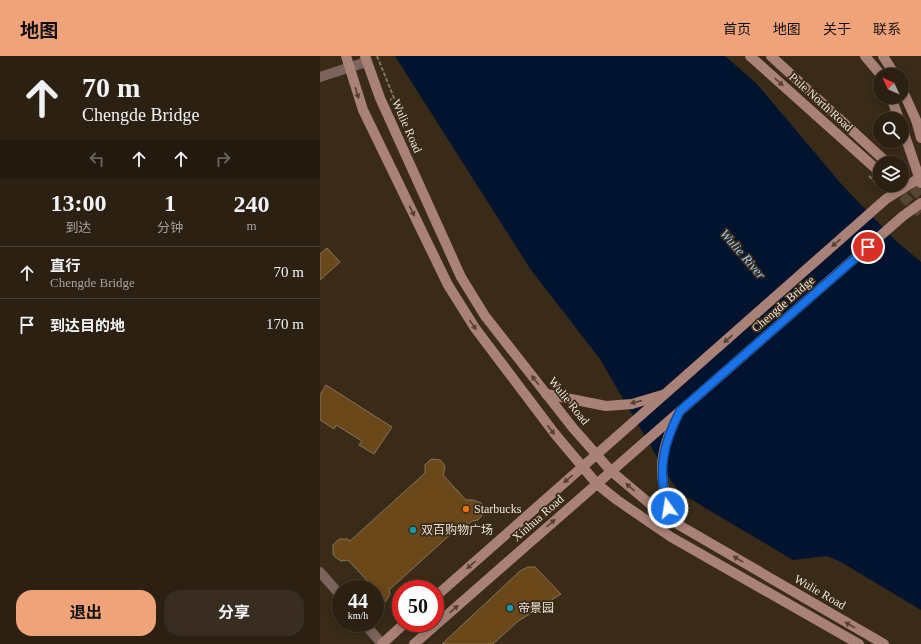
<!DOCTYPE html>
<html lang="zh">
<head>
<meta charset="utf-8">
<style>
  body { margin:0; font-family:"Times New Roman","Noto Sans SC",serif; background:#382d20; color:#f1f3f6; height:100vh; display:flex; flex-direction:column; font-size:15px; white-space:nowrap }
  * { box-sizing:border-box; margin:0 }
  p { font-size:13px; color:#a6a39f }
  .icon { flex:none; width:22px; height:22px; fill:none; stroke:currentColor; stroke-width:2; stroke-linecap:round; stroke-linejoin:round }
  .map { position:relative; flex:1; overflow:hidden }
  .sheet { display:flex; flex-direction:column; background:#2c2012; width:320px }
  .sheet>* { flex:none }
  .banner { background:#2c2012; color:#f1f3f6; overflow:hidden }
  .needle { width:26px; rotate:314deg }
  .fabs { position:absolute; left:553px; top:12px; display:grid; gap:8px }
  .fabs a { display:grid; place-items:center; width:36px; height:36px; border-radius:50%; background:#2c2012; box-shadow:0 2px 10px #0003,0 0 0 1px #483e32; font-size:20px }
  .speed { position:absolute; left:12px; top:524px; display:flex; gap:8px; font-size:20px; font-weight:700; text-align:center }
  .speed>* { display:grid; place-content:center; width:52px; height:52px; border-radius:50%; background:#2c2012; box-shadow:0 2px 10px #0003,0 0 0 1px #483e32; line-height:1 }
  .speed small { font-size:10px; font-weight:400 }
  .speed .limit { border:6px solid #d22; background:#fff; color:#111 }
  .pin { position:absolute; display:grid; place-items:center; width:34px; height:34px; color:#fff; margin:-17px; border:2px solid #fff; border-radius:50%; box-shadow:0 1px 4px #0007 }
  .me { position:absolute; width:44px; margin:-22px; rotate:347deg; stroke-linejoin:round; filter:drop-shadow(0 0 3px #0008) }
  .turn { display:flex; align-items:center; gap:14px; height:84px; padding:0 16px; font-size:18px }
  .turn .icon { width:52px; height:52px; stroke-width:2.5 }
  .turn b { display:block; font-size:28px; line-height:34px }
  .lanes { display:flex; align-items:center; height:38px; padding:0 16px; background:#0003; justify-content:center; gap:20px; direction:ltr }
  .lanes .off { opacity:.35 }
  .eta { display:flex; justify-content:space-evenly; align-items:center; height:68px; text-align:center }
  .eta b { font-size:24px; font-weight:700; line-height:28px }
  .button { display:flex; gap:8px; margin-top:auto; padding:8px 16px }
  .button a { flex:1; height:46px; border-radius:16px; background:#f0a279; color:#111; font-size:16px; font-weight:700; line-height:46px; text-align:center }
  .button a+a { background:#382d20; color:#f1f3f6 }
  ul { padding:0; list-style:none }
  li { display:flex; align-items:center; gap:12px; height:52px; padding:0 16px; border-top:1px solid #483e32 }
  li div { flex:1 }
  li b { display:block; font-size:15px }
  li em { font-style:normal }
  header { display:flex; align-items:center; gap:24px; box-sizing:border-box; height:56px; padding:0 20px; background:#f0a279; color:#111 }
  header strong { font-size:19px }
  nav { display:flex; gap:22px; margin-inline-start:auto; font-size:14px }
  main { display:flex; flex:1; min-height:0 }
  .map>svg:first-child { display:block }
</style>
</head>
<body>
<header>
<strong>地图</strong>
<nav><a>首页</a><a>地图</a><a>关于</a><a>联系</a></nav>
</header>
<main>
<section class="sheet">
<div class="banner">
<div class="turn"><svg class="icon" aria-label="ahead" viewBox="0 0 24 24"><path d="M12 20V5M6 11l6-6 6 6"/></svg><div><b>70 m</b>Chengde Bridge</div></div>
<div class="lanes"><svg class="icon off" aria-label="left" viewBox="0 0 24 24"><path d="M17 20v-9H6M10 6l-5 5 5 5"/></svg><svg class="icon" aria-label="ahead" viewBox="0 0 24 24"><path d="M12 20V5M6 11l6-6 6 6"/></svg><svg class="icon" aria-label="ahead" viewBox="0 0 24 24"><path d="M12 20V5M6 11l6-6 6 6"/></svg><svg class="icon off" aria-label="right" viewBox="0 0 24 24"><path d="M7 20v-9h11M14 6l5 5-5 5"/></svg></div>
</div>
<div class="eta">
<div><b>13:00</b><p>到达</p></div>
<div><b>1</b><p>分钟</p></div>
<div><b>240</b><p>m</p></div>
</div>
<ul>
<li><svg class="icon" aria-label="ahead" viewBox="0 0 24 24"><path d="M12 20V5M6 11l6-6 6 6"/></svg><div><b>直行</b><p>Chengde Bridge</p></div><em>70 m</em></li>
<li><svg class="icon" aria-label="arrive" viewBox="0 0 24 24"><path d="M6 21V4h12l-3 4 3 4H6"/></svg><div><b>到达目的地</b></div><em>170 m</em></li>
</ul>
<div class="button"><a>退出</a><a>分享</a></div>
</section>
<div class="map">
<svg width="601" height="588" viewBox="0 0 601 588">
  <rect width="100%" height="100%" fill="#3a2b18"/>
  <!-- water -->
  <polygon fill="#00142f" points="75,0 405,0 436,27 523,130 576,185 601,206 601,554 521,506 507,500 473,504 362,438 351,425 280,303 211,214"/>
  <!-- building -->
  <g fill="#6b4819" stroke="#84735e">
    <polygon points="7,192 20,206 0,224 0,198"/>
    <polygon points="6,329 72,371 54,398 39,389 42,385 16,369 14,373 0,364 0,339"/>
    <polygon points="111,403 120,404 123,407 125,411 123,419 146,444 154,444 161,447 163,451 163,458 158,464 152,465 135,480 132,477 69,534 70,538 66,545 59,548 55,547 55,533 28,504 21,505 15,501 13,498 13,489 19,483 27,483 30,485 105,417 105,409"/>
    <polygon points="208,511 215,511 241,538 197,566 173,588 122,588 200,515"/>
  </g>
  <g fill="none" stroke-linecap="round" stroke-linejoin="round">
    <!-- secondary-tunnel -->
    <g stroke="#554735" stroke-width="10" stroke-dasharray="10 5" stroke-linecap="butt">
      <polyline points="554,111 560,118"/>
      <polyline points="582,122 601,140"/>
      <polyline points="572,129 601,158"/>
    </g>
    <!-- path -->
    <g stroke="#817464" stroke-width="2" stroke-dasharray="4 2" stroke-linecap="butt">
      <polyline points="57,0 74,42 70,44"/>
      <polyline points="549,120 563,134"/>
    </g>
    <!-- minor -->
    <g stroke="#7d635d" stroke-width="10">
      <polyline points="0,21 46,6"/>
      <polyline points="0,516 21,540"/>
      <polyline points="44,567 62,588"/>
    </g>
    <!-- secondary -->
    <g stroke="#a98176" stroke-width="10">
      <polyline points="26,0 43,54 128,229 155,272 235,378 277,428 297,444 351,481 539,588"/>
      <polyline points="45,0 60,42 141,221 165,260 253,372 291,415 329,447 359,469 564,588"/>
      <polyline points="430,0 554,111"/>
      <polyline points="451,0 563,103"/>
      <polyline points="545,0 561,19"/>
      <polyline points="563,0 575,19"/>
      <polyline points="582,33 596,64 601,82"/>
      <polyline points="571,41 579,63"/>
      <polyline points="582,71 601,127"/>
      <polyline points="226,338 286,350 312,348 342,339"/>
      <path d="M 351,463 C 339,422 337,400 357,360"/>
      <polyline points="115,541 566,143 601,121"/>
      <polyline points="62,588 85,567"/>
      <polyline points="94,588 583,160 601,147"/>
    </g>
  </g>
  <!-- one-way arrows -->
  <defs><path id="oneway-solid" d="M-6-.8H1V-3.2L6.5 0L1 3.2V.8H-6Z"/></defs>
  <g fill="#564030">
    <use href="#oneway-solid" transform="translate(459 26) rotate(42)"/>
    <use href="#oneway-solid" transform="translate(37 37) rotate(72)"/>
    <use href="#oneway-solid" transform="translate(92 155) rotate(64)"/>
    <use href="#oneway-solid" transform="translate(516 187) rotate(139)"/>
    <use href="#oneway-solid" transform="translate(153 269) rotate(56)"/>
    <use href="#oneway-solid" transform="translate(408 283) rotate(139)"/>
    <use href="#oneway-solid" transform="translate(215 324) rotate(-129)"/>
    <use href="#oneway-solid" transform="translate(316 346) rotate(167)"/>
    <use href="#oneway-solid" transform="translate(231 374) rotate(53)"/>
    <use href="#oneway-solid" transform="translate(248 423) rotate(139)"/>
    <use href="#oneway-solid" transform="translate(310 431) rotate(-139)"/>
    <use href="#oneway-solid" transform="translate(231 467) rotate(-41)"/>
    <use href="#oneway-solid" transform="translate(418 503) rotate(-149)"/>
    <use href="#oneway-solid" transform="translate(151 509) rotate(139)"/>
    <use href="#oneway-solid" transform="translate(134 553) rotate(-41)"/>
    <use href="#oneway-solid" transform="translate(530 569) rotate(-150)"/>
  </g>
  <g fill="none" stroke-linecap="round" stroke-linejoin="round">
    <defs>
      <path id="route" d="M 348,452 C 337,415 343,388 360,355 L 548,191"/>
    </defs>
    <!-- route casing -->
    <use href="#route" stroke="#114b97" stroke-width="10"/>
    <!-- route -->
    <use href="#route" stroke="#1a73e8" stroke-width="7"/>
  </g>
  <!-- markers -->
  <circle fill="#e8710a" stroke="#3a2b18" stroke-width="1.5" cx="146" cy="453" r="4"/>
  <g fill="#0f9aa8" stroke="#3a2b18" stroke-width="1.5">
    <circle cx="93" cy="474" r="4"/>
    <circle cx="190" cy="552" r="4"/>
  </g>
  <g text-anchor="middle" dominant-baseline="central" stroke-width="3.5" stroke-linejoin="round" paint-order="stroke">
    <!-- street labels -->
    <g font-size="12" fill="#eee4d9" stroke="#3a2b18">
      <text transform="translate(501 46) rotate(42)">Pule North Road</text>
      <text transform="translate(87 70) rotate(66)">Wulie Road</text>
      <text transform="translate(463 248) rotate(-41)">Chengde Bridge</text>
      <text transform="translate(249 345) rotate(51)">Wulie Road</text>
      <text transform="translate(218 462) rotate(-41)">Xinhua Road</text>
      <text transform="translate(500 536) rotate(30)">Wulie Road</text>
    </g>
    <!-- poi labels -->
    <g font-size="12" fill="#eee4d9" stroke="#3a2b18" text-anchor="start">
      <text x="154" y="453">Starbucks</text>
      <text x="101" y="474">双百购物广场</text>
      <text x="198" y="552">帝景园</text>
    </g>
    <!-- water labels -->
    <g font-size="13" font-style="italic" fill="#9eccfe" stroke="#3a2b18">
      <text transform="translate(423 198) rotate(49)">Wulie River</text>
    </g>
  </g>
</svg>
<div class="fabs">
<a><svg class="needle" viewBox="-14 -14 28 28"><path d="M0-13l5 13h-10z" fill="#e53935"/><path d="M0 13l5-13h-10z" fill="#a6a39f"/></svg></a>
<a><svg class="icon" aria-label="search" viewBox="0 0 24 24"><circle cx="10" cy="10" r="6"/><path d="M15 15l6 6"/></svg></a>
<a><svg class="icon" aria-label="layers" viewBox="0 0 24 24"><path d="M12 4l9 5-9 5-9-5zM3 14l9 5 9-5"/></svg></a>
</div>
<div class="speed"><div>44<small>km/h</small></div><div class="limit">50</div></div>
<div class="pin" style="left:548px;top:191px;background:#d93025"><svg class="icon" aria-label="arrive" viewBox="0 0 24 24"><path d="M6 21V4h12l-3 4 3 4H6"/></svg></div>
<svg class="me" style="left:348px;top:452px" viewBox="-20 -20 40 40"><circle r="17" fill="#1a73e8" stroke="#fff" stroke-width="3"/><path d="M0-11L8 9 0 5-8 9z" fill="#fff"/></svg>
</div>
</main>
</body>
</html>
